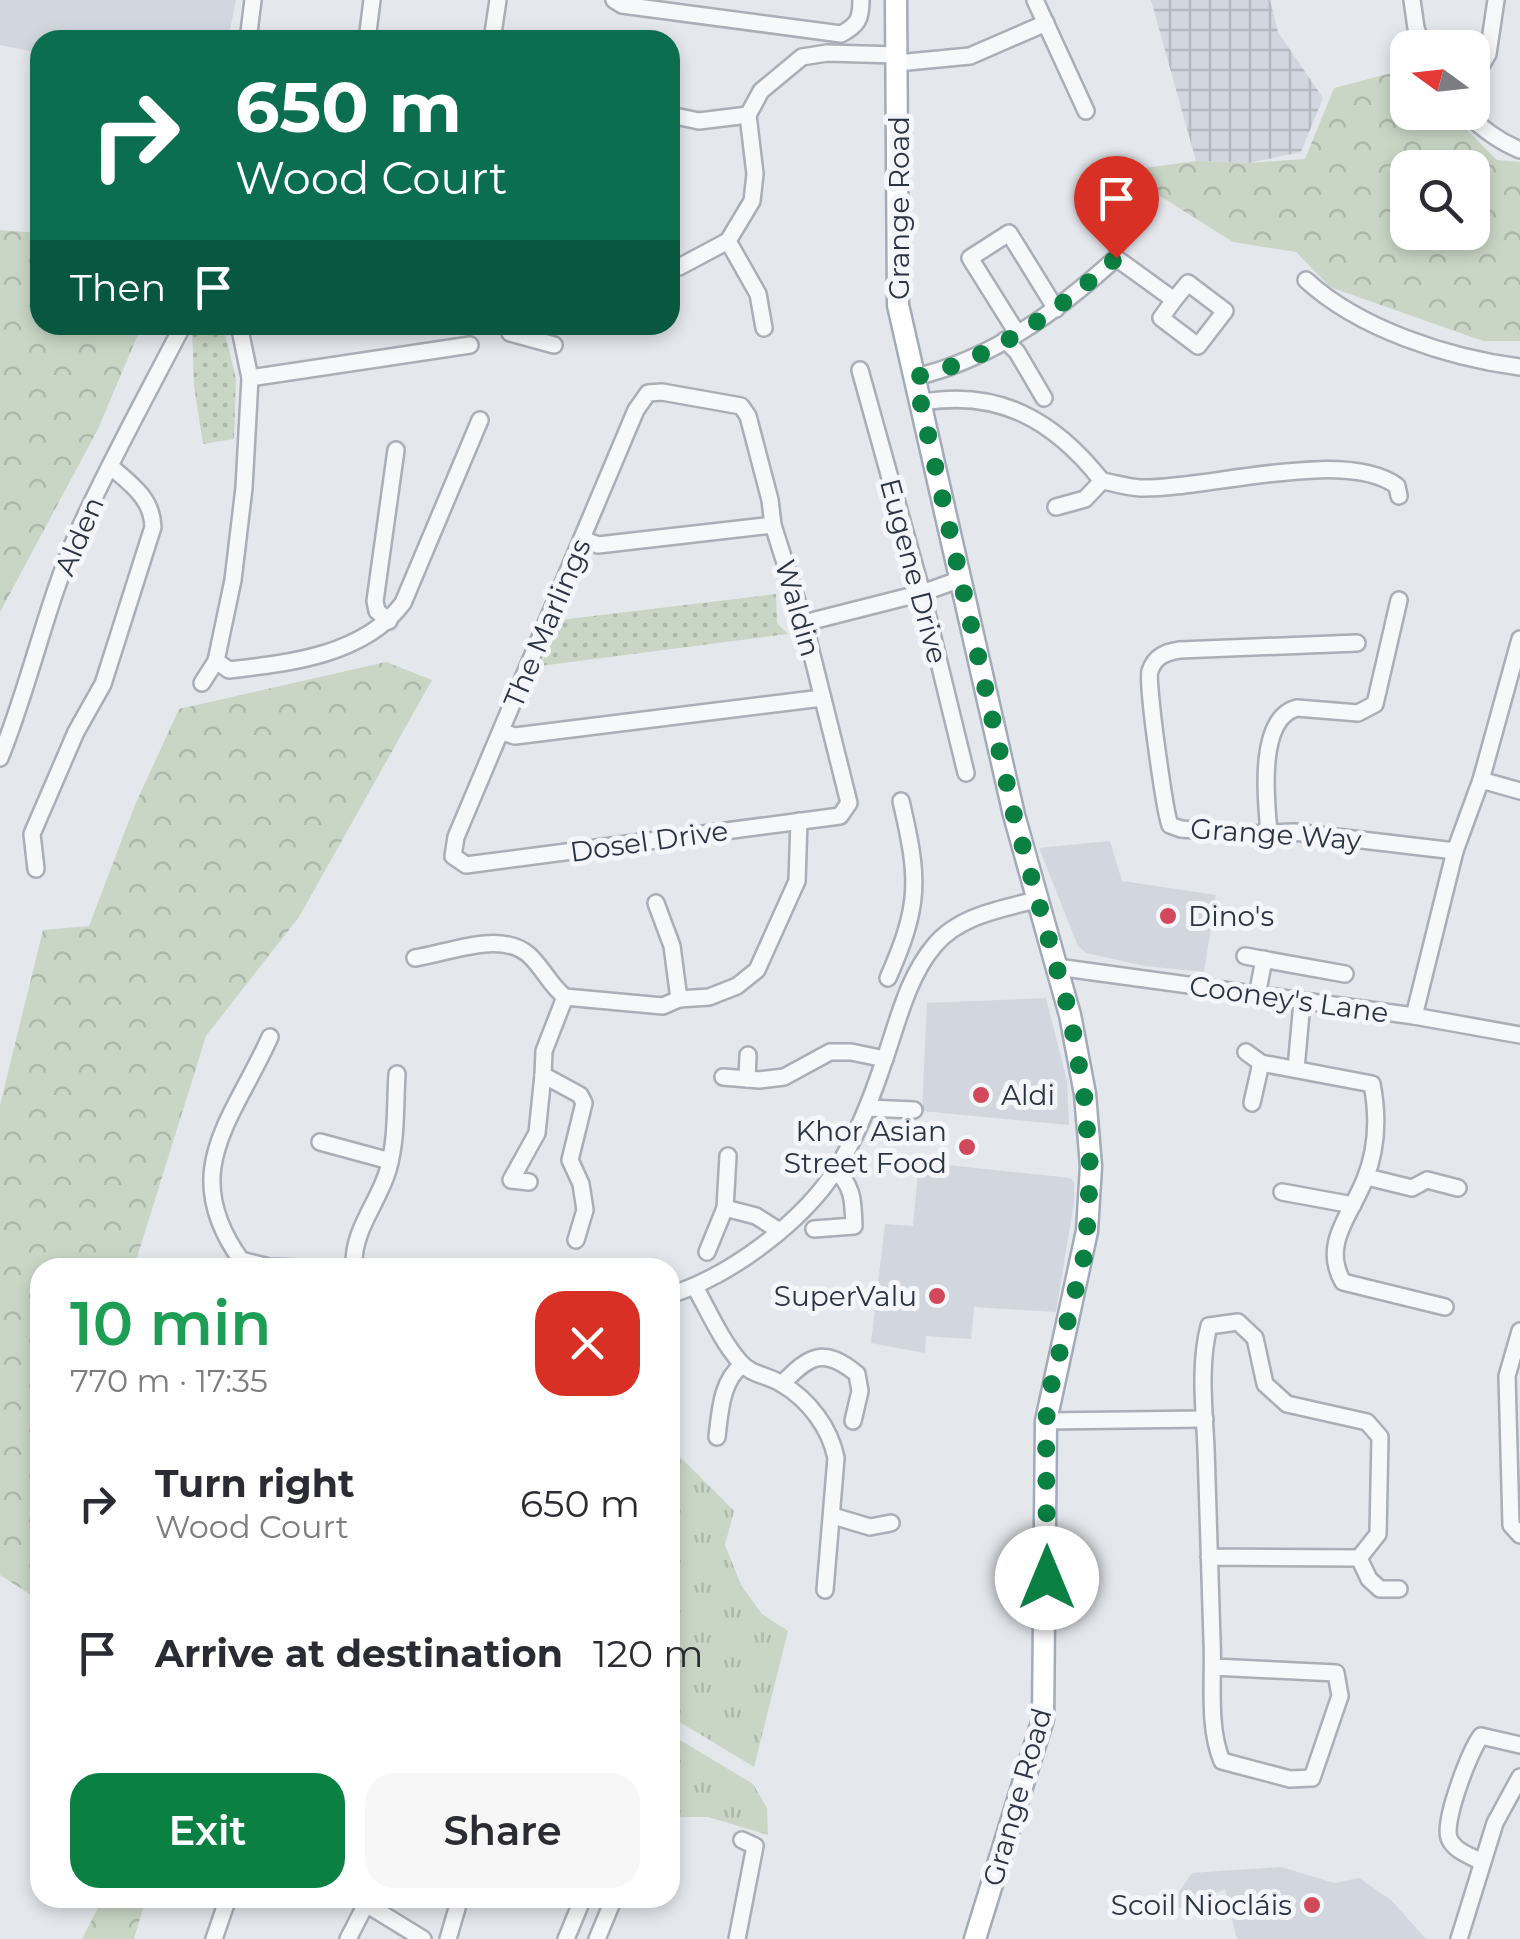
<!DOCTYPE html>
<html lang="en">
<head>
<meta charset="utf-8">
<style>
  body { margin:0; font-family:Montserrat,sans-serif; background:#f7f7f7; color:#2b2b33; height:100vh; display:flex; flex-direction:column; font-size:38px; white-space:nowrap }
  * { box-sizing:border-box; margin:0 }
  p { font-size:32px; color:#7c7c81 }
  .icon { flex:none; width:55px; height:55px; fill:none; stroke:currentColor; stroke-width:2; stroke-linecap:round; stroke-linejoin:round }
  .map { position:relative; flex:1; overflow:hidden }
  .sheet { position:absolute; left:30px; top:1258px; width:650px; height:650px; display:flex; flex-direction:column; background:#fff; border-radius:30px; box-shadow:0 5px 15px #0003 }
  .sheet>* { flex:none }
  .hud { position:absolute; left:30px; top:30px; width:650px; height:305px; border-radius:30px; box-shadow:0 5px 15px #0003; background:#0b6e4f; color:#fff; overflow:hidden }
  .needle { width:65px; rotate:285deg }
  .fabs { position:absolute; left:1390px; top:30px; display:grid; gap:20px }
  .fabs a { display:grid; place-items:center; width:100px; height:100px; border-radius:20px; background:#fff; box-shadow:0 5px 15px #0003; font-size:50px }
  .pin { position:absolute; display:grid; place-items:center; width:85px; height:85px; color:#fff; margin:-102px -42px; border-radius:50% 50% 50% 0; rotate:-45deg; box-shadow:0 0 10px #0007 }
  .pin .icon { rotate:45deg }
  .me { position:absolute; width:110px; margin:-55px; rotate:0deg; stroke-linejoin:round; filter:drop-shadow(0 0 8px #0008) }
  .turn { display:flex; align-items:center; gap:35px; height:210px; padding:0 40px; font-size:45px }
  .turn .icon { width:130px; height:130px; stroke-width:2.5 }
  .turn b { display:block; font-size:70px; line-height:85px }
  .then { display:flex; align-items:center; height:95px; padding:0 40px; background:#0003; gap:20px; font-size:38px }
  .round { display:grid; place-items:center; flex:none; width:105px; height:105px; border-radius:30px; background:#f7f7f7 }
  .summary { display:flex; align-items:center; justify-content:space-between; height:170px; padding:0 40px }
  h1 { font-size:60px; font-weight:600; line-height:75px; color:#1e9e55 }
  .button { display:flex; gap:20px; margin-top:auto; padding:20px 40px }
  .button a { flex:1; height:115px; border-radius:30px; background:#0b8043; color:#fff; font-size:40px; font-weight:600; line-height:115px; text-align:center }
  .button a+a { background:#f7f7f7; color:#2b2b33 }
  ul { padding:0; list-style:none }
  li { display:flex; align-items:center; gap:30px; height:150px; padding:0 40px }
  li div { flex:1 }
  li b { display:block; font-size:38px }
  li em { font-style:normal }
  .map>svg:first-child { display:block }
</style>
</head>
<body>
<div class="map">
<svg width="1520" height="1939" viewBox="0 0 1520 1939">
  <defs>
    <pattern id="industrial-grid" width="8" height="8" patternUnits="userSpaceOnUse" patternTransform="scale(2.5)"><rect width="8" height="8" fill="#d2d6de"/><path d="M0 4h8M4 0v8" fill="none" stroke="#b4b8c0"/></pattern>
    <pattern id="grass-dots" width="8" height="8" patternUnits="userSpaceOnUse" patternTransform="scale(2.5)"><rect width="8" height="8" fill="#c9d6c5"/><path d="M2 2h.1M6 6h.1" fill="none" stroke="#adb8ab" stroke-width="1.8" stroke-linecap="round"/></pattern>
    <pattern id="forest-crowns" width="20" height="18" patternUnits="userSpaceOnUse" patternTransform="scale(2.5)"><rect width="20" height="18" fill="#c9d6c5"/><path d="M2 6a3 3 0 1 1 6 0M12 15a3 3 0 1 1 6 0" fill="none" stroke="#adb8ab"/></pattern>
    <pattern id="park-tufts" width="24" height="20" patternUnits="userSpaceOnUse" patternTransform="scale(2.5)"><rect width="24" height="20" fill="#c9d6c5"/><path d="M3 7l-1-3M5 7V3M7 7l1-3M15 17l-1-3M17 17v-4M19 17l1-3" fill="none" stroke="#adb8ab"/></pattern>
  </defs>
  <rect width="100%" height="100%" fill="#e4e7ec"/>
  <!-- built -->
  <g fill="#d2d6de">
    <polygon points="0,0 236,0 228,40 40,40 40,53 0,45"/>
    <polygon points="1110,841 1122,881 1216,895 1204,972 1145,966 1086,953 1078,946 1039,848"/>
    <polygon points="1046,998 1067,1081 1069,1125 922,1111 927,1003"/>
    <polygon points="919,1162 1071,1178 1074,1183 1074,1202 1056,1312 974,1307 971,1339 926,1336 925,1353 871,1343 885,1224 913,1226"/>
    <polygon points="1281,1867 1334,1883 1359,1878 1391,1900 1426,1939 1237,1939 1225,1889 1174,1910 1176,1896 1192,1873"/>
  </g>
  <!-- industrial -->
  <polygon fill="url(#industrial-grid)" points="1151,0 1270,0 1278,32 1323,98 1301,152 1249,163 1196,161"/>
  <!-- grass -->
  <g fill="url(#grass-dots)">
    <polygon points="192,325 223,325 236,379 234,439 203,444 194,386"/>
    <polygon points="776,594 777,623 788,634 540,666 560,620"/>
  </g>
  <!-- forest -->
  <g fill="url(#forest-crowns)" fill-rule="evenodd">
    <path d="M 1407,69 L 1408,112 L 1450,113 L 1497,160 L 1520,162 L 1520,341 L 1483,341 L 1330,287 L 1296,252 L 1233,242 L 1152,191 L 1132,186 L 1087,186 L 1099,174 L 1196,161 L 1249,163 L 1305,159 L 1334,88 ZM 1408,168 L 1472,168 L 1472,232 L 1408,232 Z"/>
    <polygon points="0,230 40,233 40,325 142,325 98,429 0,612"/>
    <polygon points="386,662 432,680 299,917 206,1036 134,1267 40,1268 40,1578 31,1595 0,1575 0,1105 43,930 89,926 135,805 179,709"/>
    <polygon points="103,1898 146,1898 134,1939 82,1939"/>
  </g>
  <!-- park -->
  <g fill="url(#park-tufts)">
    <polygon points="670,1455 680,1457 734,1511 725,1545 741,1585 762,1614 788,1631 754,1767 670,1716"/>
    <polygon points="670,1734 753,1784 767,1808 768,1835 708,1817 670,1817"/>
  </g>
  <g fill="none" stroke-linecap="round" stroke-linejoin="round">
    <defs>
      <g id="minor">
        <path d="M 614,0 L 622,5 L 841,34 C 858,25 861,19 861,0"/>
        <polyline points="1035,0 1086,111"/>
        <polyline points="1412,0 1416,28 1423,48"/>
        <polyline points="248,40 253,0"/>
        <polyline points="367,40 372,0"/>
        <polyline points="492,40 498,0"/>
        <polyline points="897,63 970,56 1046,23"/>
        <polyline points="1472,81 1488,54 1496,0"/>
        <path d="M 1465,112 C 1482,129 1498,141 1520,150"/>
        <polyline points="670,115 699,121 748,115"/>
        <polyline points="679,267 728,241"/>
        <path d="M 1306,280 C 1359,329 1449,358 1520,367"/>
        <path d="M 239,325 L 250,378 L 244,488 L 233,580 L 216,661 L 229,670 C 290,663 364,655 403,603 L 480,420"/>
        <polyline points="764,328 758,294 728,241 752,201 755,174 748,115 761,91 802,57 827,53 897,55"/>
        <polyline points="510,333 554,345"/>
        <polyline points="1017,333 970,258 1009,233 1056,309"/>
        <polyline points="1005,340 1017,352 1044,398"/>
        <polyline points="860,370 922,593 966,773"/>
        <path d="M 915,377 C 992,359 1058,311 1116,258 L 1174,300 L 1161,318 L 1198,346 L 1225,311 L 1188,283 L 1174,300"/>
        <polyline points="250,378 470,345"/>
        <polygon points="662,392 741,406 748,416 770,500 773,525 804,623 849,803 840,816 466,865 453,856 456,837 636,410 648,393"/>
        <path d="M 919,403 C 998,388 1054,420 1102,481"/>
        <path d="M 1056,507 L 1085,499 L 1102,481 C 1114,483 1127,487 1140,488 C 1205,490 1344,447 1397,486 L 1399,496"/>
        <polyline points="583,539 598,545 773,525"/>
        <polyline points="389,621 377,611 375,601 396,450"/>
        <polyline points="804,623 922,593 961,579"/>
        <path d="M 1357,643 L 1180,650 C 1166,652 1155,656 1150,671 C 1146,681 1165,813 1170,825 L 1181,829 L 1251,834 L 1294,832 L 1455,851"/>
        <polyline points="202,683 216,661"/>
        <polyline points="502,732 515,736 822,698"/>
        <path d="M 0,758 C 30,684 46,605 78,532 C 110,461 148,393 183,325"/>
        <polyline points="1481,780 1520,791"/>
        <path d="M 1269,832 C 1266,801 1257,718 1297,708 L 1358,713 L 1375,704 L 1399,600"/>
        <path d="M 36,869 L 32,834 L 76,732 L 103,684 L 153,527 C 152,498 131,484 110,466"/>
        <polyline points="656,903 672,946 679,999"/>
        <polyline points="1245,956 1345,974"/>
        <path d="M 415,958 C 448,953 501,930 529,955 C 543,968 550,985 565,997 L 663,1006 L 679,999 L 709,997 L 737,986 L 757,970 L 797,881 L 799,821"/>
        <polyline points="1057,967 1414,1016 1520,1035"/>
        <path d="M 888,978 C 921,904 919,878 901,801"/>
        <polyline points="1257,996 1264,959"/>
        <polyline points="565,997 544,1051 543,1075 580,1095 584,1103 570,1160 581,1184 585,1210 576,1240"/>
        <polyline points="1414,1016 1455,851 1481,780 1520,639"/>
        <path d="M 1246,1052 L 1261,1063 L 1372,1084 C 1378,1115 1377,1149 1365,1179 C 1351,1215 1321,1244 1343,1282 L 1445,1307"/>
        <polyline points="1296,1069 1302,1002"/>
        <polyline points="723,1077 759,1080 784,1077 830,1052 851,1052 885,1059"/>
        <polyline points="747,1079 748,1055"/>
        <polyline points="1252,1103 1261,1063"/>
        <polyline points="868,1108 914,1110"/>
        <polyline points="320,1142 390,1161"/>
        <polyline points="1367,1177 1412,1188 1427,1180 1458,1188"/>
        <polyline points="529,1182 511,1180 537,1133 543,1075"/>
        <polyline points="1282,1192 1353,1205"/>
        <polyline points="725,1208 756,1216 778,1230"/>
        <path d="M 814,1229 L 854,1226 C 853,1204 854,1185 835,1171"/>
        <polyline points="707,1252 725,1208 728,1156"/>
        <polyline points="241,1260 269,1267 298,1268"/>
        <path d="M 239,1268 L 241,1260 C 177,1171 233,1120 270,1037"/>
        <path d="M 354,1268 C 352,1230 378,1204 388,1170 C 397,1139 395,1106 397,1074"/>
        <path d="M 695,1287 C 709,1312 721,1340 740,1362 C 751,1375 768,1375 782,1384 C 809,1400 830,1428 836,1458 L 825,1590"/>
        <path d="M 670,1295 C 730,1276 803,1222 837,1168 C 857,1136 871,1100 883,1064 C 897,1025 907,978 934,946 C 958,916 1001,909 1036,900"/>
        <polyline points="1520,1331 1507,1376 1511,1525 1520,1535"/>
        <path d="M 782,1384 C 809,1356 823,1346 857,1374 L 860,1391 L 853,1421"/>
        <polyline points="1046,1421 1205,1419"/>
        <path d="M 717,1437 C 720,1413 721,1381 742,1365"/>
        <polyline points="833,1516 870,1527 891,1523"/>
        <path d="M 1209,1557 L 1359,1558 L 1378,1534 L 1380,1437 L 1367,1422 L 1287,1404 L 1265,1384 L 1255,1338 L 1238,1322 L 1209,1326 C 1199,1364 1204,1408 1206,1448 C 1208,1512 1210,1576 1212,1640 C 1214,1677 1207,1726 1222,1761 L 1290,1779 L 1312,1778 L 1340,1696 L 1336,1673 L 1213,1667"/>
        <polyline points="1359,1558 1369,1579 1380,1589 1399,1589"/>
        <path d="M 1482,1862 C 1471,1856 1454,1851 1449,1838 C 1443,1820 1470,1751 1481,1736 L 1520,1745"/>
        <polyline points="362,1898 366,1904 423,1939"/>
        <polyline points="214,1939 228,1898"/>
        <polyline points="348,1939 366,1904"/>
        <polyline points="448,1939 460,1898"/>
        <polyline points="566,1939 583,1898"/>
        <polyline points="597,1939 614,1898"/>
        <polyline points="737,1939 755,1846 742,1840"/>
        <polyline points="1459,1939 1495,1823 1520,1777"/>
      </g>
      <polyline id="major" points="896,0 898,305 1014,815 1070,1015 1085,1094 1091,1166 1087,1231 1046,1421 1043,1719 975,1939"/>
    </defs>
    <!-- minor casing -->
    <use href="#minor" stroke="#a9aeb7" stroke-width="20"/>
    <!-- major casing -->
    <use href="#major" stroke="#a3abb8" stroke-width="25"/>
    <!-- minor -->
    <use href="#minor" stroke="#f7f8fa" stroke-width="15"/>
    <!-- major -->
    <use href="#major" stroke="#fff" stroke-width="20"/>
  </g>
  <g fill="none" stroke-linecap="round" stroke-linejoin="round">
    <!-- route -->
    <path stroke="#0b8043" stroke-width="18" stroke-dasharray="0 32.4" d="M 1047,1578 L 1046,1421 L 1050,1390 L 1084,1257 L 1088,1218 L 1090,1166 L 1084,1094 L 1070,1015 L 1014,815 L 915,377 C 992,360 1058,311 1116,258"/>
  </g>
  <!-- markers -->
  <g fill="#d1495b" stroke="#f4f6f9" stroke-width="4">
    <circle cx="1168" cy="916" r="10"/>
    <circle cx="981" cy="1095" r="10"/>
    <circle cx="967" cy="1147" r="10"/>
    <circle cx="937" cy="1296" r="10"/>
    <circle cx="1312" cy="1905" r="10"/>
  </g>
  <g text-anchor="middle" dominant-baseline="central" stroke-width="10" stroke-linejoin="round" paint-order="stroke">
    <!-- street labels -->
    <g font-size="28" fill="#2b3445" stroke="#f4f6f9">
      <text transform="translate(899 208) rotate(-90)">Grange Road</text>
      <text transform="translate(79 536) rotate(-67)">Alden</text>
      <text transform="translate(914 571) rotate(75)">Eugene Drive</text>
      <text transform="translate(798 608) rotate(74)">Waldin</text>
      <text transform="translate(547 623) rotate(-67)">The Marlings</text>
      <text transform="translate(1276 834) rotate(4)">Grange Way</text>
      <text transform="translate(649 841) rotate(-8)">Dosel Drive</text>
      <text transform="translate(1289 999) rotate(8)">Cooney's Lane</text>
      <text transform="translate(1017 1797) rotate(-74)">Grange Road</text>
    </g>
    <!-- poi labels -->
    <g font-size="28" fill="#2b3445" stroke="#f4f6f9" text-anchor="end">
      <text x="1188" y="916" text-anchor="start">Dino's</text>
      <text x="1001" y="1095" text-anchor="start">Aldi</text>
      <text x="947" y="1131">Khor Asian<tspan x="947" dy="32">Street Food</tspan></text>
      <text x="917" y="1296">SuperValu</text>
      <text x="1292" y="1905">Scoil Niocláis</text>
    </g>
  </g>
</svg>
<div class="fabs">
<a><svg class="needle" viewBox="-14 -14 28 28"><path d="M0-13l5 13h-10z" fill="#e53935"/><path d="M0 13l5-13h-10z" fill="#7c7c81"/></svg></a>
<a><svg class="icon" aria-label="search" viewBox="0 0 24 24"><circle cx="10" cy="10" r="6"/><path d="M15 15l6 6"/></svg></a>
</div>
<div class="pin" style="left:1116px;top:258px;background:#d93025"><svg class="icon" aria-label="arrive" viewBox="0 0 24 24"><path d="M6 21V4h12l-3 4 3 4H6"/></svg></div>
<svg class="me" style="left:1047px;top:1578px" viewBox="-20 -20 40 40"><circle r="19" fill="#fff"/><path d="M0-13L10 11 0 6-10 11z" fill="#0b8043"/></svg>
<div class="hud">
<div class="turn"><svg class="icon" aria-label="right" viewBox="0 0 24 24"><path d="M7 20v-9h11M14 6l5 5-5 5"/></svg><div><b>650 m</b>Wood Court</div></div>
<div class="then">Then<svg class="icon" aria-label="arrive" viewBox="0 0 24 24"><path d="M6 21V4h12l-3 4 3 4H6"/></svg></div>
</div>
<section class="sheet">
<div class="summary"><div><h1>10 min</h1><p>770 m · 17:35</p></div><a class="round" style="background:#d93025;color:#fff"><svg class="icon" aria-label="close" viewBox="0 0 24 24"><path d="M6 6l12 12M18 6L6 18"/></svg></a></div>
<ul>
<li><svg class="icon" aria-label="right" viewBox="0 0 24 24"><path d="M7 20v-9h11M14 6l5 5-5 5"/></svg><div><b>Turn right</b><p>Wood Court</p></div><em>650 m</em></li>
<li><svg class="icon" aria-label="arrive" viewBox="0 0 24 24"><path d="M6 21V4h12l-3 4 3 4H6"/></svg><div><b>Arrive at destination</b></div><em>120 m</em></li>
</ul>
<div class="button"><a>Exit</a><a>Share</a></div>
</section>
</div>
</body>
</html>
